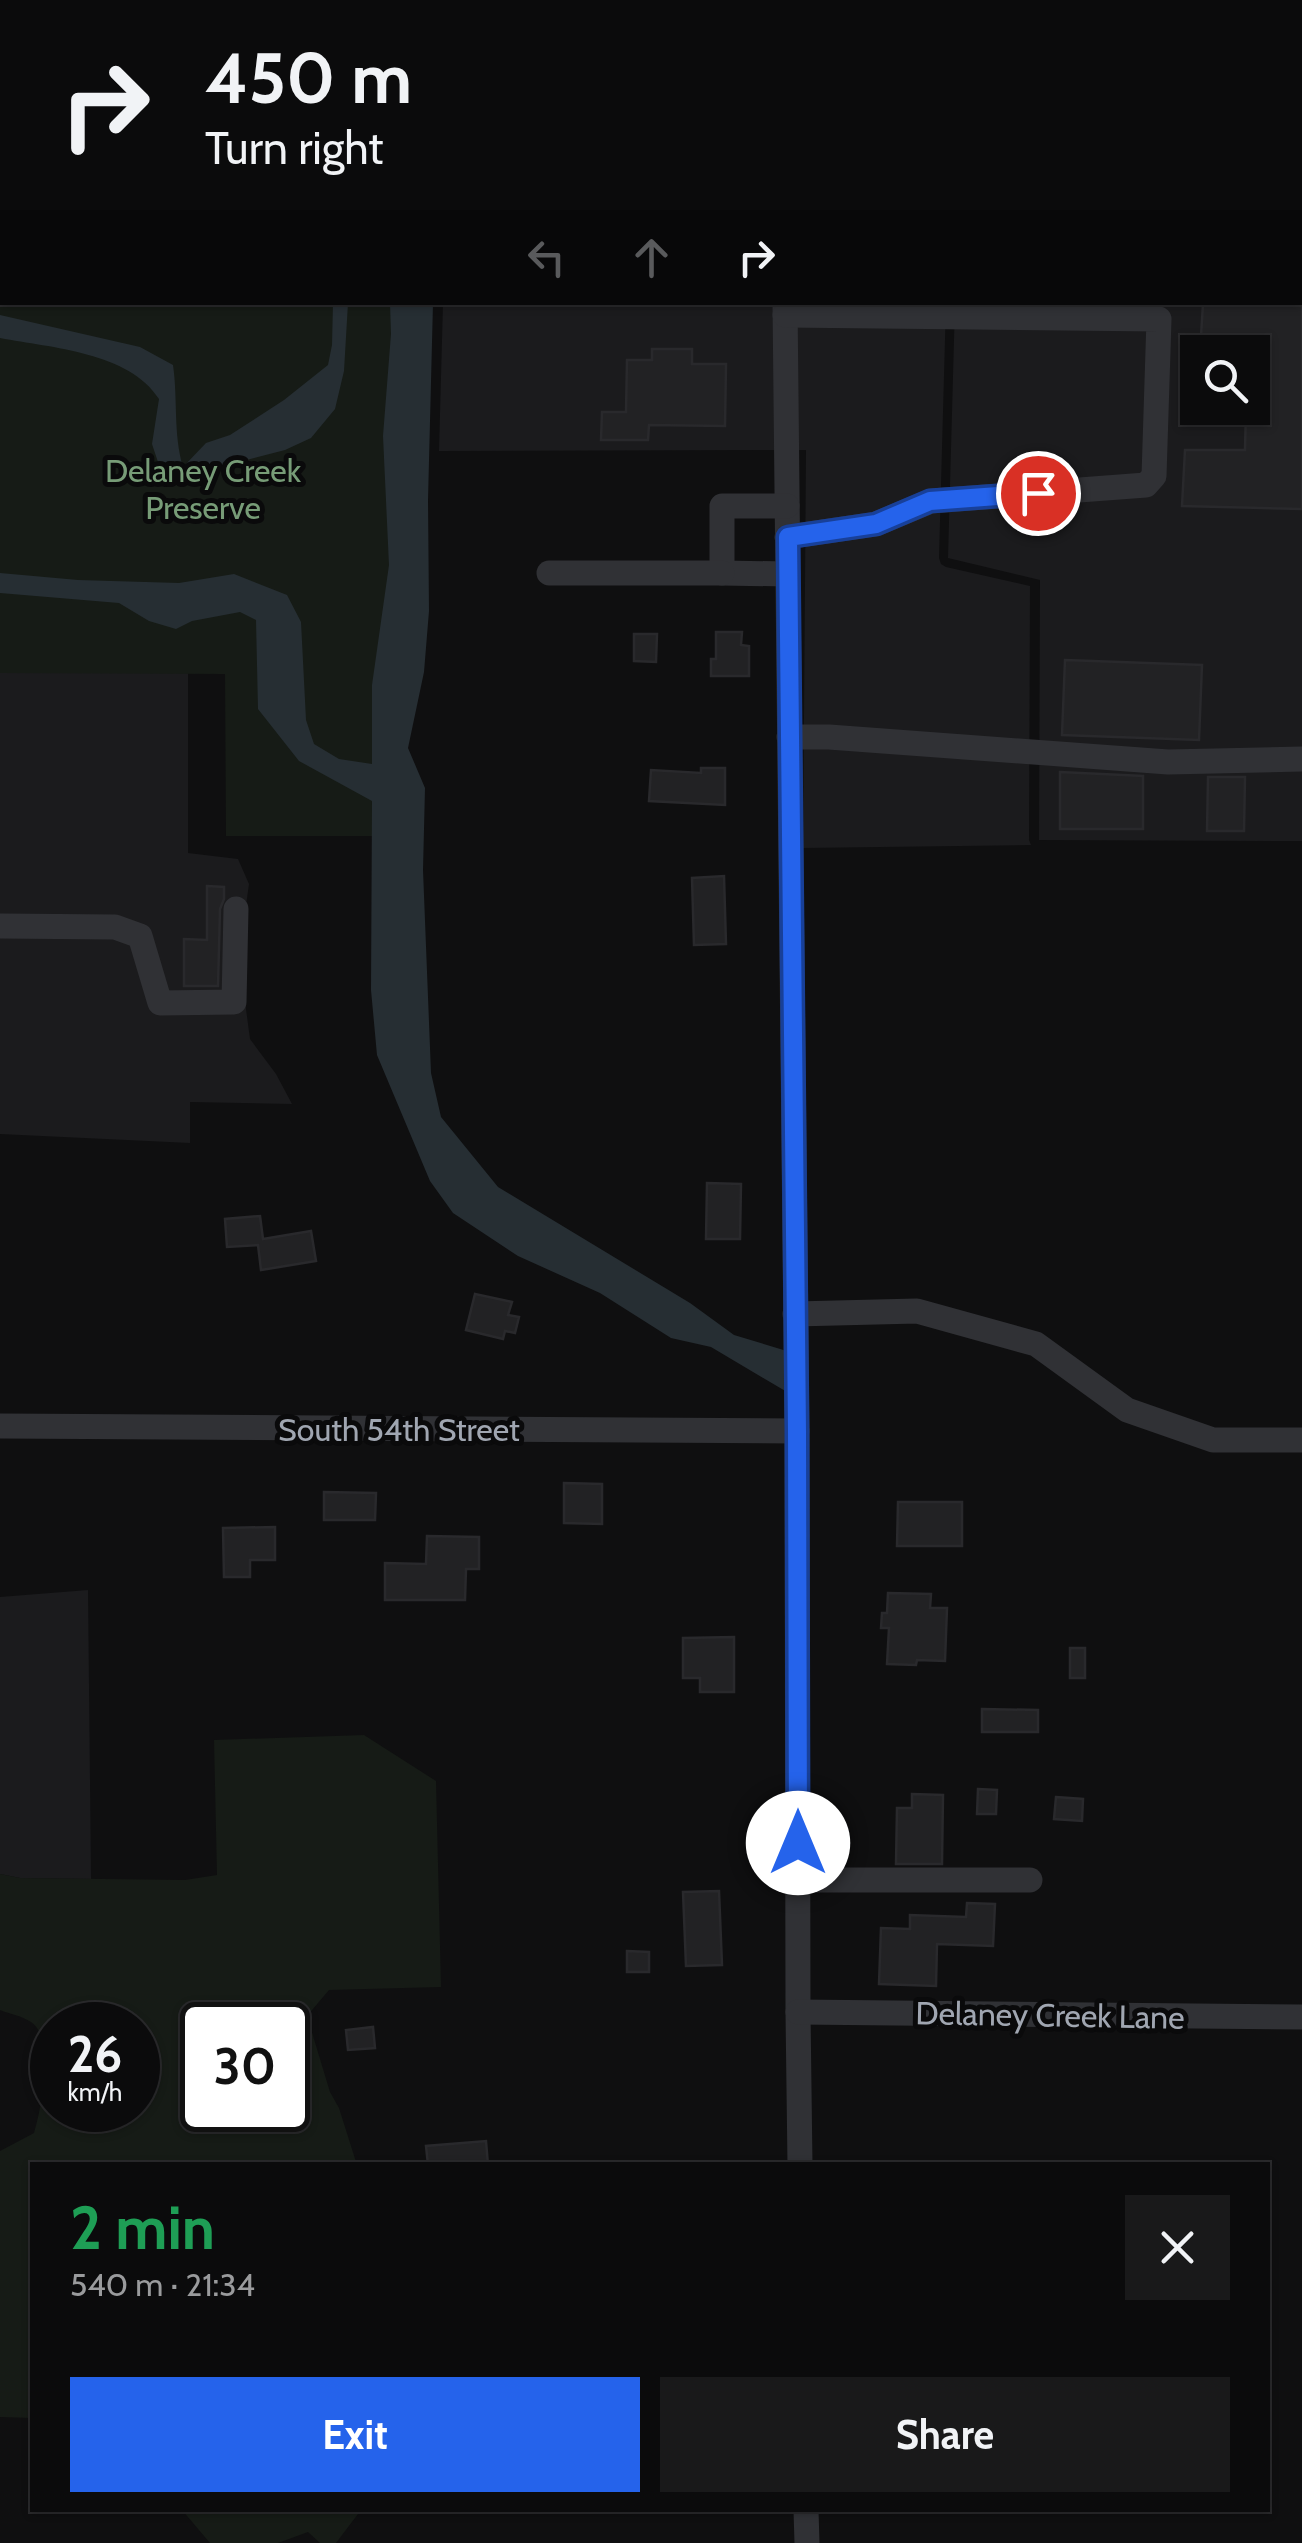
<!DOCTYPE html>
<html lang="en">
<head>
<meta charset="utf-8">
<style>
  body { margin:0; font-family:Cabin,sans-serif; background:#19191a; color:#f1f3f6; height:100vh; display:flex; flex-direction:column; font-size:38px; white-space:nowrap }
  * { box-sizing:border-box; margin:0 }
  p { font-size:32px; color:#9a9b9d }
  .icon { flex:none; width:55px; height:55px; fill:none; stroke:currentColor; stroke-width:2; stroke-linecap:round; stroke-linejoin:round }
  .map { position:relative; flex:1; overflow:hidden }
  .side { position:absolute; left:30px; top:2162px; width:1240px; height:350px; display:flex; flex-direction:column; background:#0b0b0c; border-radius:0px; box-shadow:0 2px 8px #0004,0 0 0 2px #2b2b2d }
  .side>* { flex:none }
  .top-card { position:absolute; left:0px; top:0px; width:1302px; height:305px; box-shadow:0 2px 8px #0004,0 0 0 2px #2b2b2d; background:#0b0b0c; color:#f1f3f6; overflow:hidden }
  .fabs { position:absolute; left:1180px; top:335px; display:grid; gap:20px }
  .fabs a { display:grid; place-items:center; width:90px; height:90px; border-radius:0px; background:#0b0b0c; box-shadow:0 2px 8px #0004,0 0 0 2px #2b2b2d; font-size:50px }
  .speed { position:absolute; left:30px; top:2002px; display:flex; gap:20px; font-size:50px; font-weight:700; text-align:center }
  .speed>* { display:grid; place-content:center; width:130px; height:130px; border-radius:50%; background:#0b0b0c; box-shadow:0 2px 8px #0004,0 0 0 2px #2b2b2d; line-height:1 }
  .speed small { font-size:25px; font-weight:400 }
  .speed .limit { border:5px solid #111; border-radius:15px; background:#fff; color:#111 }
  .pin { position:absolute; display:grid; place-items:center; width:85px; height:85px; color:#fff; margin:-42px; border:5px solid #fff; border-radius:50%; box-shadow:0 2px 10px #0007 }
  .me { position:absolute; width:110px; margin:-55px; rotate:0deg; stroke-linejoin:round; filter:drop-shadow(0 0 8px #0008) }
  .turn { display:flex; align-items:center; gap:35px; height:210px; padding:0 40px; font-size:45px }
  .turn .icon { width:130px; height:130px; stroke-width:2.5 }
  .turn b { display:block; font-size:70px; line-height:85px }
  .lanes { display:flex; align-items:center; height:95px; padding:0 40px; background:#0003; justify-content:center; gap:50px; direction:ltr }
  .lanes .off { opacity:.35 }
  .round { display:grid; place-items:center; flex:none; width:105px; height:105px; border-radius:0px; background:#19191a }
  .head { display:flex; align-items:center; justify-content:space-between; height:170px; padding:0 40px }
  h1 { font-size:60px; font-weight:700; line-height:75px; color:#1e9e55 }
  .cta { display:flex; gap:20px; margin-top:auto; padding:20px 40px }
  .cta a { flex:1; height:115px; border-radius:0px; background:#2563eb; color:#fff; font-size:40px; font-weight:700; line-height:115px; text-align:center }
  .cta a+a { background:#19191a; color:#f1f3f6 }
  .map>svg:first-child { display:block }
</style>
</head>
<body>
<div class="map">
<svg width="1302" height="2543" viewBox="0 0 1302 2543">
  <rect width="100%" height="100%" fill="#0f0f10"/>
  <!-- built -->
  <g fill="#1b1b1d" fill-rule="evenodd">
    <polygon points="0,0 5,0 5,2 2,2 2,167 0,167"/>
    <polygon points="28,0 430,0 429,2 28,2"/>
    <polygon points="517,0 1302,0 1302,115 1300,115 1300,2 516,2"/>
    <path d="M 1300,241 L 1302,241 L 1302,841 L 1039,840 L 1040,580 L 948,558 L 955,303 L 1300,302 ZM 1198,352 L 1252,352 L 1252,408 L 1198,408 Z"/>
    <polygon points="443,303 774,303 775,450 439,451"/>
    <polygon points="796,303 946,303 939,558 941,564 946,567 1030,586 1029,840 1031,845 803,848 806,450 798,450"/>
    <polygon points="0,658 188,661 188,853 238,859 249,884 239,956 250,1039 276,1074 292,1104 190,1102 190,1143 0,1134"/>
    <polygon points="88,1590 91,1879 20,1878 0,1874 0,1597"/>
  </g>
  <!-- green -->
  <g fill="#161b16" fill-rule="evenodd">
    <polygon points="0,159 2,159 2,302 406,303 405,836 226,836 225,674 0,673"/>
    <path d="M 364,1735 L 436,1781 L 441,1987 L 329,1990 L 307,2016 L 330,2092 L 339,2108 L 357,2165 L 32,2165 L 32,2418 L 0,2417 L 0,2151 L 34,2133 C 41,2109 56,2039 31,2022 C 22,2016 10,2014 0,2010 L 0,1874 L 20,1878 L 185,1880 L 217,1875 L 214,1740 ZM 52,2025 L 138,2025 L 138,2110 L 52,2110 ZM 202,2025 L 288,2025 L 288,2110 L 202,2110 Z"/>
    <polygon points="182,2510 361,2510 336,2543 320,2543 308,2532 278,2543 210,2543"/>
  </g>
  <!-- water -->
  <g fill="#262e33">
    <path d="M 333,303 L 348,303 L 344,371 L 335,409 L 311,438 L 285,450 L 220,467 L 184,483 L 154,486 L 160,468 L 152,444 L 159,399 C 129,352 52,348 0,338 L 0,315 L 140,347 L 173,365 C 178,399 173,433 183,467 L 206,443 L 230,435 L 284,400 L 328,365 L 332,345 Z"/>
    <polygon points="390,303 433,303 428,500 429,611 424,672 408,748 425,788 423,870 431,1073 441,1117 498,1187 690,1303 734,1335 790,1352 787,1392 711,1347 671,1338 600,1293 518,1256 453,1213 430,1181 377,1055 371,990 372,801 299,761 258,709 256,620 240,612 192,621 176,629 149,621 119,603 0,593 0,573 78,580 179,583 234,574 287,595 301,622 306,720 314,744 339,759 372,764 372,685 389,565 383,436 391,334"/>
  </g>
  <!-- building -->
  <g fill="#222224" stroke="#29292c" stroke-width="2.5">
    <polygon points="1203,304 1302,306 1302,509 1182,506 1185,450 1245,450 1246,408 1252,408 1252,352 1200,352"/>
    <polygon points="652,349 692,349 692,364 726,364 725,426 649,425 648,440 601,440 602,412 626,412 627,360 652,360"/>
    <polygon points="1185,365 1198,365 1198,418 1182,418"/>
    <polygon points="716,632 742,632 741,645 749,646 749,676 711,676 711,659 716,659"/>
    <polygon points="634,634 657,634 656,662 634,661"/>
    <polygon points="1065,660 1202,665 1199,740 1062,735"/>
    <polygon points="701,768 725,768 725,805 649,801 651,770 701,773"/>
    <polygon points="1060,772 1143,776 1143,829 1060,829"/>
    <polygon points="1208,777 1245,777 1244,831 1207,831"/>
    <polygon points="724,876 726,944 694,945 692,878"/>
    <polygon points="207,886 224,887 224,899 220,909 218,986 184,986 184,939 207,940"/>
    <polygon points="707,1183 741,1184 740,1239 706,1239"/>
    <polygon points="260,1216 263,1239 311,1231 316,1261 261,1270 258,1245 227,1247 225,1219"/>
    <polygon points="475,1294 512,1302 508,1315 519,1317 515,1333 505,1331 503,1339 466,1330"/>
    <polygon points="564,1483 602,1484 602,1524 564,1523"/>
    <polygon points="324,1492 376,1493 375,1520 324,1520"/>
    <polygon points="898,1502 962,1502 962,1546 897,1546"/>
    <polygon points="275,1527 275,1560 250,1560 250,1577 224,1577 223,1528"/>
    <polygon points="427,1536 479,1537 479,1569 466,1569 465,1600 385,1600 385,1563 426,1564"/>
    <polygon points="888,1593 931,1594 930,1608 947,1608 945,1661 917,1660 916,1665 887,1664 889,1628 881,1628 882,1613 887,1613"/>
    <polygon points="734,1637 734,1692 700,1692 700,1678 683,1678 683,1638"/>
    <rect x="1070" y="1648" width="15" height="30"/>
    <polygon points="982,1709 1038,1710 1038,1732 982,1732"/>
    <polygon points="978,1789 997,1790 996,1814 977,1814"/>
    <polygon points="912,1794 943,1795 942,1864 896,1864 897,1808 912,1808"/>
    <polygon points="1056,1797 1083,1799 1082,1821 1054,1819"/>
    <polygon points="719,1891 722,1965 686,1966 683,1892"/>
    <polygon points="967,1903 995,1904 993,1946 937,1944 936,1986 879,1984 881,1928 910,1929 910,1915 966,1917"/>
    <polygon points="627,1951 649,1952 649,1972 627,1972"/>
    <polygon points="373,2027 375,2048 348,2050 346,2030"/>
    <polygon points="486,2141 488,2165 428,2165 426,2146"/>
  </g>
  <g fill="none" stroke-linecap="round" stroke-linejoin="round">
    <!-- minor -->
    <g stroke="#303135" stroke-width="25">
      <polyline points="17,2 17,0"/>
      <polyline points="811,2 811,0"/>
      <polyline points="785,302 797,1431 798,2012 800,2165"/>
      <polyline points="785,315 1159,319 1154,476 1146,485 931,501 876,524 787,537"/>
      <polyline points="787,506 722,506 722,573 788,574"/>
      <polyline points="549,573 722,573"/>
      <polyline points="789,737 829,737 1168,762 1302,759"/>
      <polyline points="0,926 115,927 140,936 160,1003 234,1002 236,909"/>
      <polyline points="795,1314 917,1311 1036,1344 1127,1410 1213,1440 1302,1440"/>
      <polyline points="0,1426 797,1431"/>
      <polyline points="798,1880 1030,1880"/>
      <polyline points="798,2012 1302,2017"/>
      <polyline points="806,2510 807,2543"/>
    </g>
    <!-- rail -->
    <g stroke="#43454a" stroke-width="6" stroke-dasharray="12 10" stroke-linecap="butt">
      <polyline points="0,103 2,103"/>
      <polyline points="0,152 2,152"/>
      <polyline points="1300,166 1302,166"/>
    </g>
  </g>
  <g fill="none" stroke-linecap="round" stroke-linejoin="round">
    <defs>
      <polyline id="route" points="798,1843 797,1431 788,537 876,524 930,501 1038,493"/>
    </defs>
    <!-- route casing -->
    <use href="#route" stroke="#184099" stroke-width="25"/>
    <!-- route -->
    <use href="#route" stroke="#2563eb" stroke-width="18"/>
  </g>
  <g text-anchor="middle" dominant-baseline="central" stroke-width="10" stroke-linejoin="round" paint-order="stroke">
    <!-- park labels -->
    <g font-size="32" fill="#779c77" stroke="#0a0a0b">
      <text x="203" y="470">Delaney Creek<tspan x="203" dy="37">Preserve</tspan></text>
    </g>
    <!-- street labels -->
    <g font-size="32" fill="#a0a6b1" stroke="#0a0a0b">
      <text x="399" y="1429">South 54th Street</text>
      <text transform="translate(1050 2015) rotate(1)">Delaney Creek Lane</text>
    </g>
  </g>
</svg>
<div class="fabs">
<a><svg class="icon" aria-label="search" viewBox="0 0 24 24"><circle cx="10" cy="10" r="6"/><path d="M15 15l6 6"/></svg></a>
</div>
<div class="speed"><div>26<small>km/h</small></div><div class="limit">30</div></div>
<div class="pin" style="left:1038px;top:493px;background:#d93025"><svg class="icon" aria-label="arrive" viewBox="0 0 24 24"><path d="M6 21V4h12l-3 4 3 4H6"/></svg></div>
<svg class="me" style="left:798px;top:1843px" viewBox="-20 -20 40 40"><circle r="19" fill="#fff"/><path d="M0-13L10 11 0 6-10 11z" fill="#2563eb"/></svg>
<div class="top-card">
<div class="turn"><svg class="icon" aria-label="right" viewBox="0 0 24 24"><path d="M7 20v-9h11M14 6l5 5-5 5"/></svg><div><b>450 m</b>Turn right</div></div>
<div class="lanes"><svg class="icon off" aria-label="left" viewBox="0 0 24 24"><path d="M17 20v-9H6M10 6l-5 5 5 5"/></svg><svg class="icon off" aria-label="ahead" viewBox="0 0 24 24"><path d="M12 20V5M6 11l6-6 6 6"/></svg><svg class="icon" aria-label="right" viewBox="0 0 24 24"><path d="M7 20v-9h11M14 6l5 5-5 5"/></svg></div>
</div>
<section class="side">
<div class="head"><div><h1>2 min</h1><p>540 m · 21:34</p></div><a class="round"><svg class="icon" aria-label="close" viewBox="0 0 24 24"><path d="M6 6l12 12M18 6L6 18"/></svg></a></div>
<div class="cta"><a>Exit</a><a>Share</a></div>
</section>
</div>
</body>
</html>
